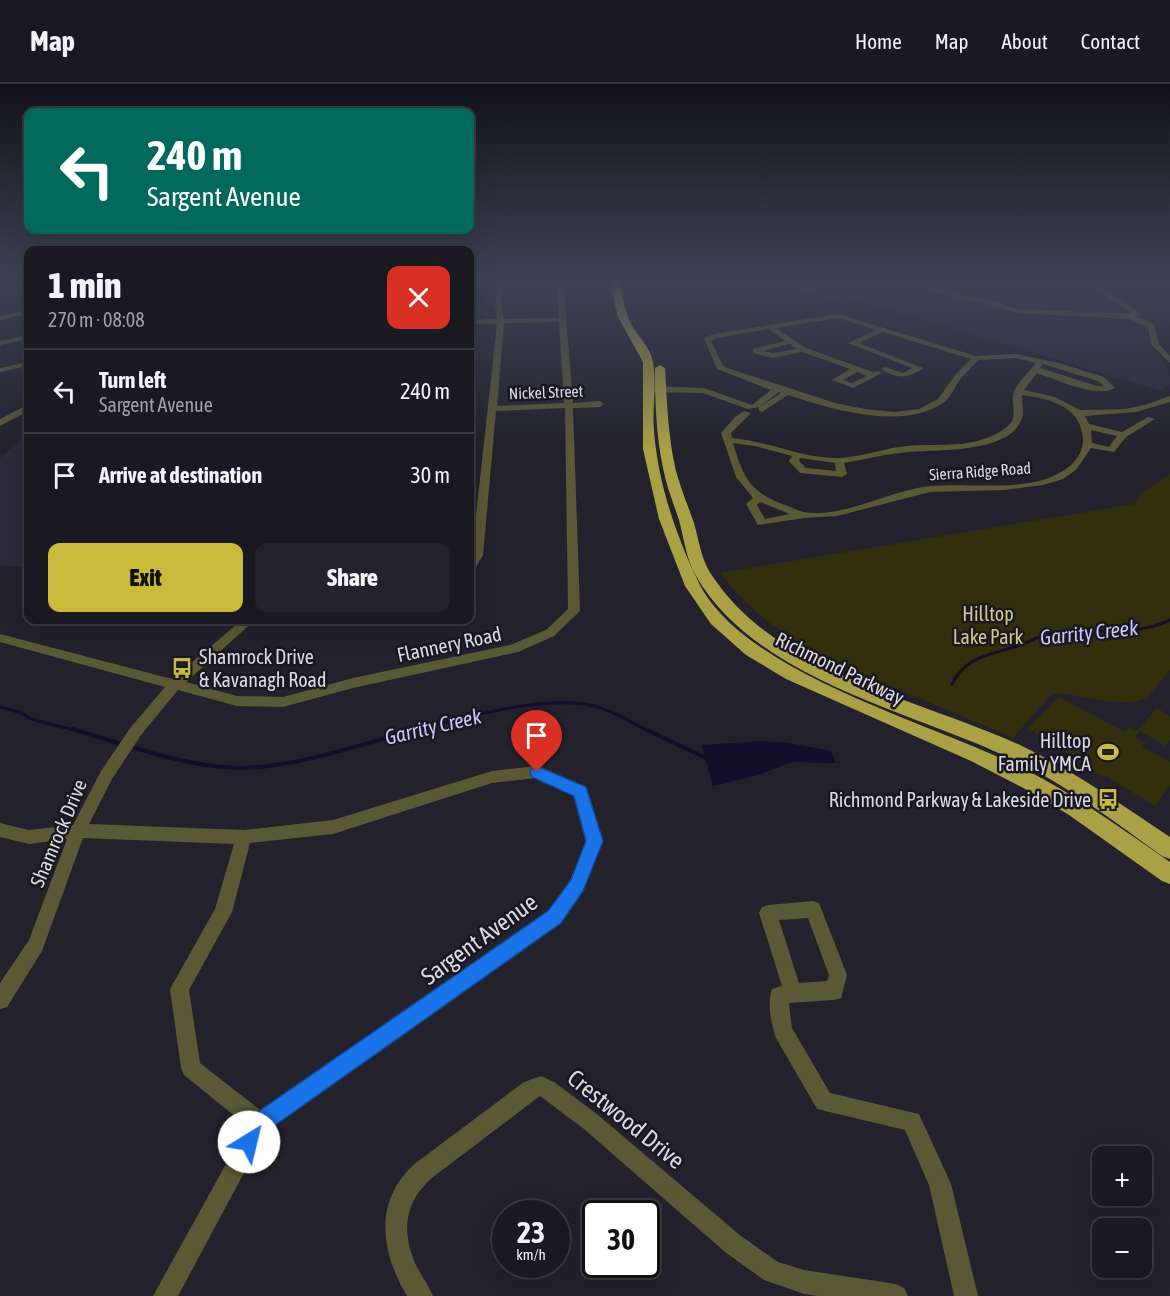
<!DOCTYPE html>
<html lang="en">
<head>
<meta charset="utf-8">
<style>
  body { margin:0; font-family:"Asap Condensed",sans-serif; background:#23222a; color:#f1f3f6; height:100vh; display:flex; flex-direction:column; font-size:22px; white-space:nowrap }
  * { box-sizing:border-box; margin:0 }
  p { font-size:20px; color:#9fa0a5 }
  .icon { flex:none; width:33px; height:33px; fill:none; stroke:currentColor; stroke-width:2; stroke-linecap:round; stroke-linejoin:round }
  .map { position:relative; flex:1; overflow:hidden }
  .side { position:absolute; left:24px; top:162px; width:450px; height:378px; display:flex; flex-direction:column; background:#1a1921; border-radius:12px; box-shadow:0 6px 24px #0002,0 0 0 2px #38383f }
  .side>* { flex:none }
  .top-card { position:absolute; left:24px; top:24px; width:450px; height:126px; border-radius:12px; box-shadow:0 6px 24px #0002,0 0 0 2px #38383f; background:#00695c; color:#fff; overflow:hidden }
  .buttons { position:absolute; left:1092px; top:1062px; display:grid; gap:12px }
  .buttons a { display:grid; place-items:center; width:60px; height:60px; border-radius:12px; background:#1a1921; box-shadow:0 6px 24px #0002,0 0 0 2px #38383f; font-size:30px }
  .speed { position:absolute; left:492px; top:1116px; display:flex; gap:12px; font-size:30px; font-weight:700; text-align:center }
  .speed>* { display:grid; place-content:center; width:78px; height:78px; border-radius:50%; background:#1a1921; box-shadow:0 6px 24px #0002,0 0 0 2px #38383f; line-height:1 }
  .speed small { font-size:15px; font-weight:400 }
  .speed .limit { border:3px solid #111; border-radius:9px; background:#fff; color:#111 }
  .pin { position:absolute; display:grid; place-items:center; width:51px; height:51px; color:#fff; margin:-62px -26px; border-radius:50% 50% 50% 0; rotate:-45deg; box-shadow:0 0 6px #0007 }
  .pin .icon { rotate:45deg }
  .me { position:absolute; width:66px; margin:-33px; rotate:36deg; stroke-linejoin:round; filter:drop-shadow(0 0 4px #0008) }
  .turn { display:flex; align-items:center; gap:21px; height:126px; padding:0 24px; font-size:27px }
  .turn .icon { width:78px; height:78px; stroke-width:2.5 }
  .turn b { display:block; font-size:42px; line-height:51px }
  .round { display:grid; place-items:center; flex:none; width:63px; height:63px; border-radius:12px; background:#23222a }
  .head { display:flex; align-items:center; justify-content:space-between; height:102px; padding:0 24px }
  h1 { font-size:36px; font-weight:800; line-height:45px }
  .cta { display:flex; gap:12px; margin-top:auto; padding:12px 24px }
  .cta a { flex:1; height:69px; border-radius:12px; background:#c8bb3b; color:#111; font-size:24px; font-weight:800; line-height:69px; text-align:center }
  .cta a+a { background:#23222a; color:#f1f3f6 }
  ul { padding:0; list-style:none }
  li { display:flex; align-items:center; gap:18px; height:84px; padding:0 24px; border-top:2px solid #38383f }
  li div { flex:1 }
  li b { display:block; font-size:22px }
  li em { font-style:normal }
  header { display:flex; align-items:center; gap:36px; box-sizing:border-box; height:84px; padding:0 30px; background:#1a1921; border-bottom:2px solid #38383f }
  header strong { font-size:28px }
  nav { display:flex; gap:33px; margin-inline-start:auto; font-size:21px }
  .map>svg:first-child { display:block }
</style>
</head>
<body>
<header>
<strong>Map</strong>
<nav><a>Home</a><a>Map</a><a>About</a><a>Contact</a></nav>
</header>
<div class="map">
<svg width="1170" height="1212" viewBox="0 0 1170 1212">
  <rect width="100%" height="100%" fill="#22212c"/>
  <!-- built -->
  <g fill="#2b293a">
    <polygon points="770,196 1151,196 1170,212 1170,243 1146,247 1170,292 1170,300 1161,307 857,216 845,221"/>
    <polygon points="28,349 28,484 0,481 0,374"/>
  </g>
  <!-- green -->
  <g fill="#322e0c">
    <path d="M 1170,390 L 1170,586 C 1163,594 1154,608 1145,614 C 1124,625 1081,611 1058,609 L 1050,612 L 1013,654 L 820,572 C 781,550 748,525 720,489 L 1135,420 L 1140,410 Z"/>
    <polygon points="1059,613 1125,648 1130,643 1137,647 1157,624 1170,632 1170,656 1165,662 1140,647 1135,653 1144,659 1142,662 1170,678 1170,702 1155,722 1106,692 1104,694 1028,644"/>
  </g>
  <!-- water -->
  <polygon fill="#130e29" points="762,657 789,659 831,667 836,679 792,678 758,691 713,702 702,661"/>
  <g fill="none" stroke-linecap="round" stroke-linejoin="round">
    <!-- stream-far1 -->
    <g stroke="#130e29" stroke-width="3">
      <path d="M 952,600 C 966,572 990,571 1017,562 C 1030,558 1042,550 1056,548 C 1095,545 1133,553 1170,536"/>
      <polyline points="0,623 22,629 31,635 78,647"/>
      <path d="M 412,647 C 462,634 544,610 594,622 C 612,626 631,638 648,647"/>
    </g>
    <!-- stream -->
    <g stroke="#130e29" stroke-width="4">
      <polyline points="73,645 118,659"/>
      <polyline points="645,645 710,676"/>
      <path d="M 135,664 C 170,675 206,684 243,684 C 296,683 366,659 418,645"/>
    </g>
    <!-- minor -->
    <g fill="#5b5836" fill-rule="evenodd">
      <polygon points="24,196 28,196 28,202 26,201"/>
      <path d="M 489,196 L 496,196 L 503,205 L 501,220 L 504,235 L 559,234 L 557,196 L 563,196 L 573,319 L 600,317 L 604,320 L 600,323 L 573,324 L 580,526 L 578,529 L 554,552 L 518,568 L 353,604 L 283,623 L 237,622 L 178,606 L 141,651 L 112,695 L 89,740 L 244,746 L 333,736 L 492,687 L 537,682 L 585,703 L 602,757 L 583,807 L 561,839 L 267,1046 L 178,1212 L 153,1212 L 247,1042 L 184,991 L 181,984 L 170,905 L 215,825 L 234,760 L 83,754 L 42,867 L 7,923 L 0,925 L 0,899 L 29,856 L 67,755 L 29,760 L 0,753 L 0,739 L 29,746 L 73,741 L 101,687 L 131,643 L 165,603 L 0,558 L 0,550 L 172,595 L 242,536 L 255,536 L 186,598 L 237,612 L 283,613 L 353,594 L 510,561 L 546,546 L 568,525 L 565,324 L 496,327 L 483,471 L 474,486 L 470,486 L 497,240 L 470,240 L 470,236 L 497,235 L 495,220 L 497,205 ZM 559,238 L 564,319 L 497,322 L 504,239 ZM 536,694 L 573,712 L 586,757 L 570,796 L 549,827 L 260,1026 L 200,979 L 189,906 L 232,828 L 250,759 L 333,750 L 492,699 Z"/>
      <polygon points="886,196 899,196 988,216 1017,225 1132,230 1083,196 1091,196 1134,224 1141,231 1137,233 1154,240 1159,260 1170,272 1170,279 1151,260 1148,243 1129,235 1017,229 986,220"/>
      <polygon points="28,226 28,230 0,236 0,232"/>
      <path d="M 838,230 L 976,272 L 1016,270 L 1059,279 L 1104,293 L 1115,304 C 1098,315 1055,295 1037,289 L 1024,306 L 1055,313 L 1080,326 L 1125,325 L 1145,321 L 1170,312 L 1170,318 L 1136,328 L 1085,332 L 1089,340 L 1122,348 L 1148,333 L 1155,335 L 1126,353 L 1114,368 L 1091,364 L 1076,386 L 1063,395 L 1043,401 L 1004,406 L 930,408 L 837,432 L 804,434 L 758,441 L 746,420 L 753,414 L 736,393 L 721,349 L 735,333 L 744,327 L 751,329 L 731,349 L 732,354 C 768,357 803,375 839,374 C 862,373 884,364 907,362 C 941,359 979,366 1008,342 C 1019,332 1010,319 1014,307 C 1019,297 1030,287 1036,279 L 1016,274 L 978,276 C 972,283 965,289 959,297 C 954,304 950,315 943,319 C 902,347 831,325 788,311 L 762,328 L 759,327 L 759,323 L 748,325 L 703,309 L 649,308 L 645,305 L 649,302 L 704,304 L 752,321 L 771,306 L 717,285 L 704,254 L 714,250 ZM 838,234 L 876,246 L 848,259 L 912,284 L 903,289 L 885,283 L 881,285 C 896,295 909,295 923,284 L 859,259 L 883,248 L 971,275 L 956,290 L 938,315 L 919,325 L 895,328 L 865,325 L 835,319 L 727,284 L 723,282 L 711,257 L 716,254 L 769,245 L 785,257 L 753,265 L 753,269 L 773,274 L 802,268 L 850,285 L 832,296 L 853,304 L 882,289 L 878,287 L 873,288 L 806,264 L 776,244 ZM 790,260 L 797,265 L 773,269 L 763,267 ZM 1043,280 L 1098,297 L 1104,302 L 1097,302 L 1040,284 ZM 857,288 L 867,292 L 852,299 L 843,296 ZM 779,308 L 781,309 L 759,323 ZM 1022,311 C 1048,314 1081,322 1083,354 C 1084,364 1078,375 1070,382 C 1034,411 976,398 932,402 C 891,405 844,435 803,428 C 796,426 789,422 782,420 C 749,407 743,392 733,359 L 755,362 L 792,372 L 789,377 L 800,389 L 842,393 L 847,390 L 844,379 C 865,375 887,370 908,368 C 938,365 1010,370 1022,334 C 1024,328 1022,318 1022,311 ZM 1091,346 L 1117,352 L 1109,363 L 1092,359 ZM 800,374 L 835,379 L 836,387 L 806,384 L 799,377 ZM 760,418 L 790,430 L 765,435 L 757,421 Z"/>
      <polygon points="28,251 28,255 0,261 0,257"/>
      <polygon points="28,278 28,282 0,288 0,284"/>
      <polygon points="25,322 28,322 28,327 0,342 0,335"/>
      <path d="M 813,817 L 819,819 L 847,891 L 841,914 L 834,916 L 789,919 L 792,944 L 830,1009 L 919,1030 L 951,1100 L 978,1212 L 954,1212 L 929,1101 L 905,1046 L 817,1025 L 776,954 C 771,941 767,918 772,905 L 782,902 L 759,829 L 762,823 L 768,821 ZM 808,834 L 829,891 L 827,897 L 799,899 L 779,836 Z"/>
      <path d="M 541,992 L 554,998 L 598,1031 L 741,1152 L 778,1178 L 804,1186 L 896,1200 L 904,1204 L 908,1212 L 818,1212 L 804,1210 L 764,1196 L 725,1168 L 584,1045 L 540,1012 L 433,1093 C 405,1117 401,1145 415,1179 C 420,1190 428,1200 433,1212 L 407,1212 C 380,1167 373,1115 417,1078 L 524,998 Z"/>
    </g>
    <!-- highway -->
    <g fill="#aaa046" fill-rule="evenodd">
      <path d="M 609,196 L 617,196 C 624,210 624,226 631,240 C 638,253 651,263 653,279 C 657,301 652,324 654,347 C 658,399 676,452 699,499 C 744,590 935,640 1024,685 C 1076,711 1122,745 1170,778 L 1170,800 L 1162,797 L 1069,731 L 1031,708 L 971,677 L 786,595 L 746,571 L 711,540 L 685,502 L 659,435 L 643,365 L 643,278 L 618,233 Z"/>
      <path d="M 660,281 L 665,284 C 667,318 668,354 676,387 C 681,405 688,422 694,439 C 699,456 701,475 711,490 C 776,591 923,615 1024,663 C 1075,688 1122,721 1170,753 L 1170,775 L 1162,772 C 1112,736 1062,697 1005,672 C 906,626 755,594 696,492 C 686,475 684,454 679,436 C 673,418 666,401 663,384 C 656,351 655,317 655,284 Z"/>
    </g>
  </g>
  <!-- sky -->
  <linearGradient id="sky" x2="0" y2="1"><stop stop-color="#131218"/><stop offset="0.54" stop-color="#3e4356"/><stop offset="1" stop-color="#3e4356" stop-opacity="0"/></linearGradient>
  <rect width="1170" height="366" fill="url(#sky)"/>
  <!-- route -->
  <polygon fill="#1a73e8" stroke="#114b97" stroke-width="1.5" points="537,682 586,703 603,757 583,807 561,839 267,1047 257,1066 249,1069 241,1066 238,1058 252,1032 548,827 571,796 586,757 574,712 532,693 530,688 532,684"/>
  <!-- icons -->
  <defs>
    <symbol id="bus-bare" viewBox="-9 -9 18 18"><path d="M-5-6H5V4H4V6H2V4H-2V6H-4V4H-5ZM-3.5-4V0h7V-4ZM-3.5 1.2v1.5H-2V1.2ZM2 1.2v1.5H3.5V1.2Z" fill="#c8bb3b" stroke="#191822" stroke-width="2.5" paint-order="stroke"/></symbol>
    <symbol id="stadium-bare" viewBox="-9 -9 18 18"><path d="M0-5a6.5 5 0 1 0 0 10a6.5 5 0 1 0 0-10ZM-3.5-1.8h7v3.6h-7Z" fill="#c8bb3b" stroke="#191822" stroke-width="2.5" paint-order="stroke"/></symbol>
  </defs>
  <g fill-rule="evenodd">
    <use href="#bus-bare" x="167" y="569" width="30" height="30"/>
    <use href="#stadium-bare" x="1093" y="653" width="30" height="30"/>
    <use href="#bus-bare" x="1093" y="700" width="30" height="30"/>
  </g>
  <g text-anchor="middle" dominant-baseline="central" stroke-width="5" stroke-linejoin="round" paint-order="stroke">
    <!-- far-street labels -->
    <g font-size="16" fill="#dbdae2" stroke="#191822">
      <text transform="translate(546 308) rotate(-2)">Nickel Street</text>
      <text transform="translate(980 387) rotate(-4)">Sierra Ridge Road</text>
    </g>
    <!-- park labels -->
    <g font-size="20" fill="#d0c98a" stroke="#191822">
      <text x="988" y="529">Hilltop<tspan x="988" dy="23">Lake Park</tspan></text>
    </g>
    <!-- street labels -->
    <g font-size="20" fill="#dbdae2" stroke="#191822">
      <text transform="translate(449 560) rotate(-12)">Flannery Road</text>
      <text transform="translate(840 584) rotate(26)">Richmond Parkway</text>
      <text transform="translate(58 749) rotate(-67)">Shamrock Drive</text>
    </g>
    <!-- poi labels -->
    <g font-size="20" fill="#dbdae2" stroke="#191822" text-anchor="end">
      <text x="199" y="572" text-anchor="start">Shamrock Drive<tspan x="199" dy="23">&amp; Kavanagh Road</tspan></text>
      <text x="1091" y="656">Hilltop<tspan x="1091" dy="23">Family YMCA</tspan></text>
      <text x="1091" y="715">Richmond Parkway &amp; Lakeside Drive</text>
    </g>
    <!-- water labels -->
    <g font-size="21" font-style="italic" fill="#cac6f6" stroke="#191822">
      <text transform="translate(1089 548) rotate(-6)">Garrity Creek</text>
      <text transform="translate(433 642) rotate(-13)">Garrity Creek</text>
    </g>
    <!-- near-street labels -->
    <g font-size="24" fill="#dbdae2" stroke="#191822">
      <text transform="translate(479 855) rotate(-36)">Sargent Avenue</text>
      <text transform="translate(626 1035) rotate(39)">Crestwood Drive</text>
    </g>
  </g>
</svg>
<div class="buttons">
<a>+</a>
<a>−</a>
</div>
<div class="speed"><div>23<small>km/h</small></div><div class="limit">30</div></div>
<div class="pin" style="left:537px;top:688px;background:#d93025"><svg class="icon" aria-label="arrive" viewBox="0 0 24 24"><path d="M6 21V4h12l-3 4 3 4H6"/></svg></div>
<svg class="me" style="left:249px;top:1058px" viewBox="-20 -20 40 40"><circle r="19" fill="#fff"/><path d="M0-13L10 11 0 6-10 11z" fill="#1a73e8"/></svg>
<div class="top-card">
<div class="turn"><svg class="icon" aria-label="left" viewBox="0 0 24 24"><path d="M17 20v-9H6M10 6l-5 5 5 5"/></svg><div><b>240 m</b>Sargent Avenue</div></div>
</div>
<section class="side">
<div class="head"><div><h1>1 min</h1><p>270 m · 08:08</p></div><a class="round" style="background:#d93025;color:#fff"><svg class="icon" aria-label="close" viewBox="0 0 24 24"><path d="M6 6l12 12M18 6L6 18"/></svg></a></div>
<ul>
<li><svg class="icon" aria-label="left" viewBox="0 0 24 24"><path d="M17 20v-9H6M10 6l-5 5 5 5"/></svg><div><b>Turn left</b><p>Sargent Avenue</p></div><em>240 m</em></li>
<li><svg class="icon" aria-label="arrive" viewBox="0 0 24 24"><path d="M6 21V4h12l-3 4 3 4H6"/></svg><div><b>Arrive at destination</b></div><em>30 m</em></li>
</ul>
<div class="cta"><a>Exit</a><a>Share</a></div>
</section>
</div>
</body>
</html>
